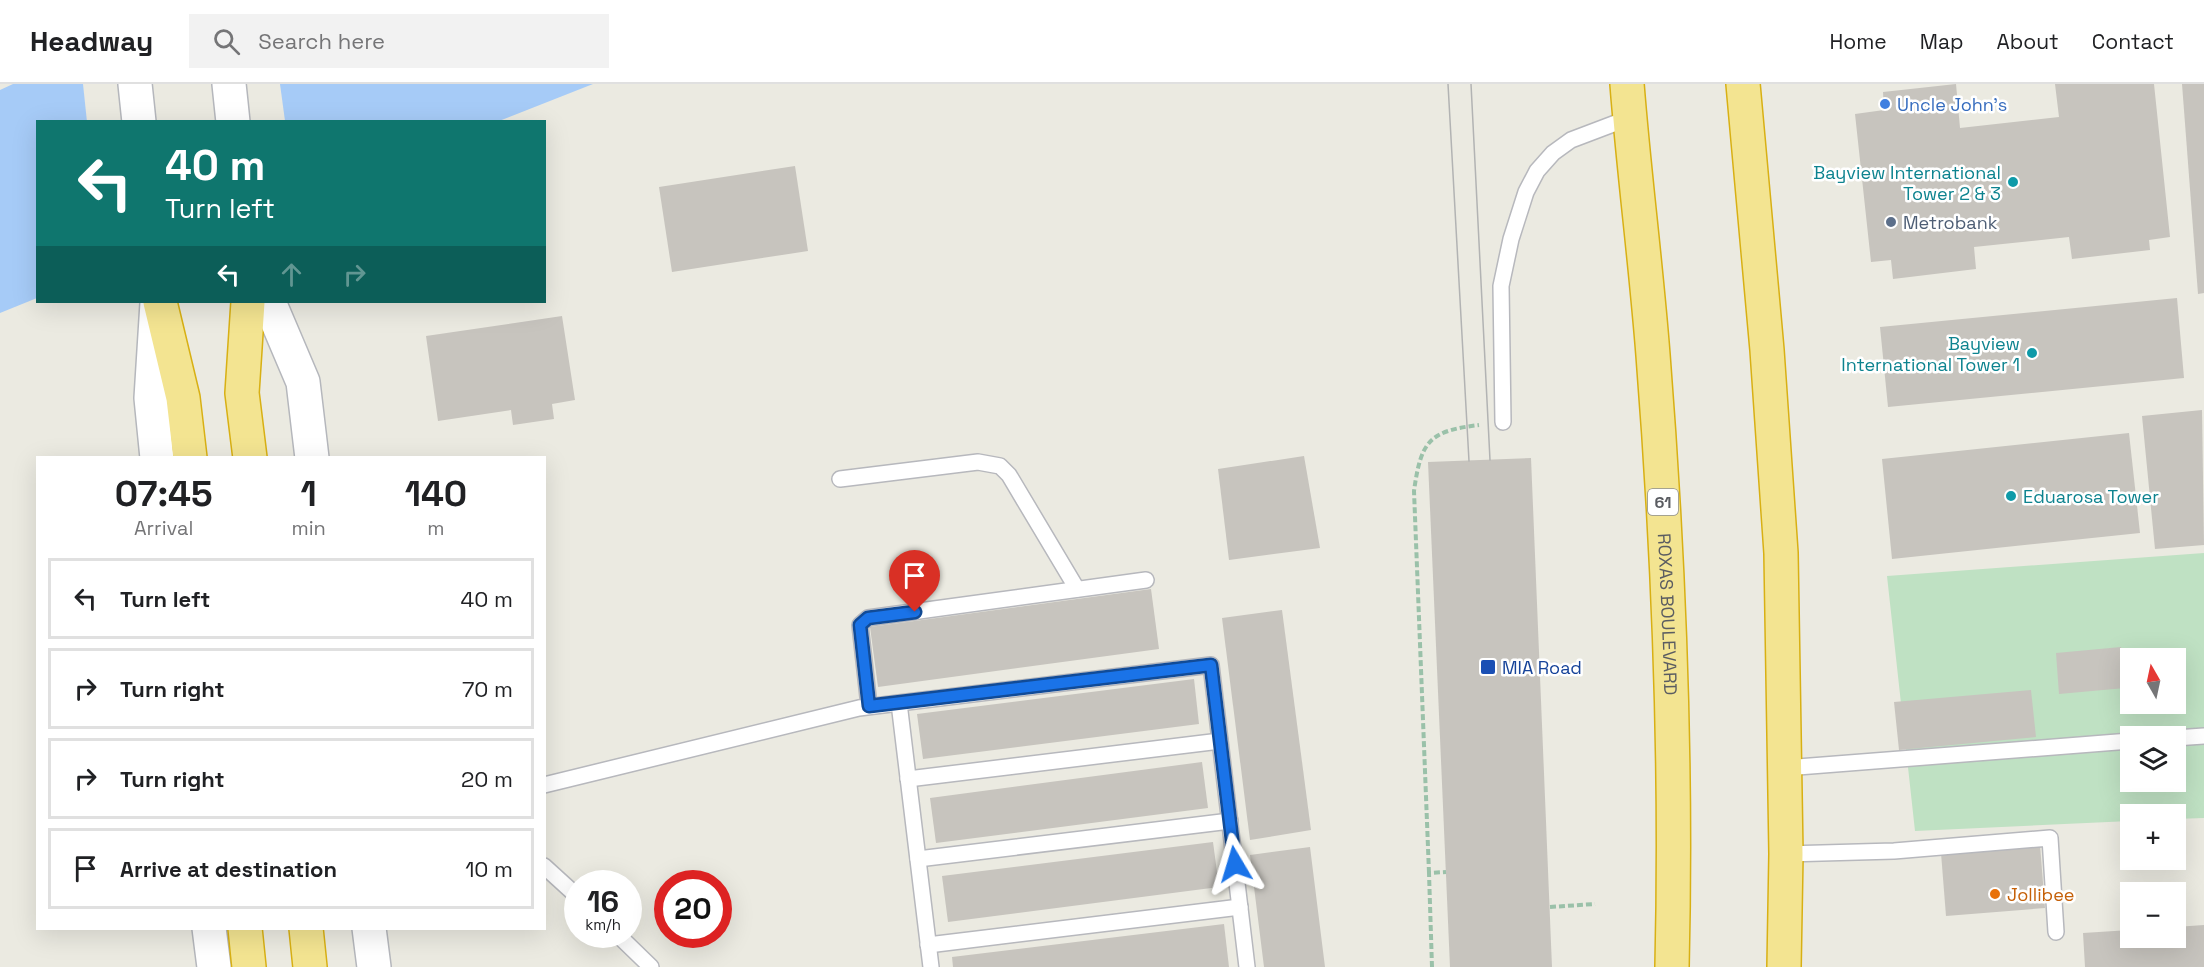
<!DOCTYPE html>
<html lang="en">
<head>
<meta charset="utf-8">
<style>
  body { margin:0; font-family:"Space Grotesk",sans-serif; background:#f2f2f2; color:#202124; height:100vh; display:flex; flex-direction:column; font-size:22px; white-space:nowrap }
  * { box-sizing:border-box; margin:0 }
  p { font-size:20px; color:#757577 }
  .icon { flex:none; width:33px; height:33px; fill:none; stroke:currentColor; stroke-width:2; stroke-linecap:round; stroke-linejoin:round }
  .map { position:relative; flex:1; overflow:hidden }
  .sheet { position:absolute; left:36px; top:372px; width:510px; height:474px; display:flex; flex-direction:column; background:#fff; border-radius:0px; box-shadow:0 6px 24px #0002 }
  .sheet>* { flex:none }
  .guide { position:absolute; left:36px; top:36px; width:510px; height:183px; border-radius:0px; box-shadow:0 6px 24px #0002; background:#0f766e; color:#fff; overflow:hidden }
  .needle { width:39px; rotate:351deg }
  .tools { position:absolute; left:2120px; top:564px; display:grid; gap:12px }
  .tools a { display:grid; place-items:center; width:66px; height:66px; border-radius:0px; background:#fff; box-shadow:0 6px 24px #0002; font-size:30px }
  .speed { position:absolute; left:564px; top:786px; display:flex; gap:12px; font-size:30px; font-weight:700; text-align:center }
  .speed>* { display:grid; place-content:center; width:78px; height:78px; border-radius:50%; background:#fff; box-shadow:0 6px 24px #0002; line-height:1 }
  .speed small { font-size:15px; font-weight:400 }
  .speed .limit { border:9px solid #d22; background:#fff; color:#111 }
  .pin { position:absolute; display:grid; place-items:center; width:51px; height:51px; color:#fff; margin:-62px -26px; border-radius:50% 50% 50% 0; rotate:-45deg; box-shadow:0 0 6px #0007 }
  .pin .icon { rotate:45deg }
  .me { position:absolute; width:66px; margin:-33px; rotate:353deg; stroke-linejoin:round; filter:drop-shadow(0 0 4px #0008) }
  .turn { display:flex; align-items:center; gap:21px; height:126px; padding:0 30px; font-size:27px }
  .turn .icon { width:78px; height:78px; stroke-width:2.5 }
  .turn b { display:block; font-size:42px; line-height:51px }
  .lanes { display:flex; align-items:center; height:57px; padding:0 30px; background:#0003; justify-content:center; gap:30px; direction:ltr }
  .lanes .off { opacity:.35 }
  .eta { display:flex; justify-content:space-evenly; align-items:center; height:102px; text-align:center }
  .eta b { font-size:36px; font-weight:600; line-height:42px }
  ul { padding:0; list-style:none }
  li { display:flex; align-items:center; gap:18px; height:81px; margin:0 12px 9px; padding:0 18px; border:3px solid #e0e0e0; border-radius:0px }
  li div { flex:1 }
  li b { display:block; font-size:22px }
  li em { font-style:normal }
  header { display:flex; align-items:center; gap:36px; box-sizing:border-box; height:84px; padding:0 30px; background:#fff; border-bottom:2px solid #e0e0e0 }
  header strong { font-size:28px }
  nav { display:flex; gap:33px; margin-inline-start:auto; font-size:21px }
  .search { width:420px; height:54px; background:#f2f2f2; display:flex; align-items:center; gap:15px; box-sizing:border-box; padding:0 21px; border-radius:0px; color:#757577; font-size:22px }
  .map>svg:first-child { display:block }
</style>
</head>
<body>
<header>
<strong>Headway</strong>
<div class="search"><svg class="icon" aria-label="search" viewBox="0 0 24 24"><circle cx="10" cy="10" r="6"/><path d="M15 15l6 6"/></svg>Search here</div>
<nav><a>Home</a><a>Map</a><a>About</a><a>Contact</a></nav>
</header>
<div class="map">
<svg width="2204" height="883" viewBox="0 0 2204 883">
  <rect width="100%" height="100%" fill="#ebeae1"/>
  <!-- green -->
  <path fill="#bfe1c3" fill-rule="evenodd" d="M 2204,469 L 2204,734 L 2175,735 L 2175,730 L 2130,730 L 2130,737 L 1915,747 L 1887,492 ZM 2130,574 L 2175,574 L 2175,620 L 2130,620 ZM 2130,652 L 2175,652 L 2175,698 L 2130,698 Z"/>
  <!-- water -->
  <polygon fill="#a6cbf7" points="13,0 593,0 499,37 38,38 37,214 0,229 0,6"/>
  <!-- pier -->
  <polygon fill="#ebeae1" points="83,0 280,0 285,37 87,38"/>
  <!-- building -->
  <g fill="#c7c4be">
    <polygon points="1956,0 1960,44 2059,33 2055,0 2154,0 2170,153 2149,156 2150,166 2072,175 2069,153 1974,163 1976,185 1893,195 1891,176 1871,178 1855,30 1884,26 1883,8"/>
    <polygon points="2182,0 2204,0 2204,209 2198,210"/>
    <polygon points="795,82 808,167 672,188 659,103"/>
    <polygon points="2177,214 2184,294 1888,323 1880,243"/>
    <polygon points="562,232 575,316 552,320 554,335 513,341 511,326 438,337 426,252"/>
    <polygon points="2202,326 2204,461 2155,465 2142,332"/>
    <polygon points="2129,349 2140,449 1892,475 1882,375"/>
    <polygon points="1304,372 1320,464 1229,476 1218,385"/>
    <polygon points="1531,374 1552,883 1450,883 1428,378"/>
    <polygon points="1151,505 1159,565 878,603 870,543"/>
    <polygon points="1282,526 1311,746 1250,756 1222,534"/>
    <polygon points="2121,563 2125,604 2059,610 2056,569"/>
    <polygon points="1194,595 1199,640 923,675 917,630"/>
    <polygon points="2031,606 2036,653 1899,666 1894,618"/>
    <polygon points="1202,678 1208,724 936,759 930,714"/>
    <polygon points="1213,758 1219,803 948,838 942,792"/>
    <polygon points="2040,761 2045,824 1946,832 1941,769"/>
    <polygon points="1310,763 1325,883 1264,883 1250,771"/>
    <polygon points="1224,840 1229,883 953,883 952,873"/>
    <polygon points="2204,841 2204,883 2085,883 2083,849 2130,846 2130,854 2175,854 2175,843"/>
  </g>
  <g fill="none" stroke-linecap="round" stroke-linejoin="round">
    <defs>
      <g id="lane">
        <polyline points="1503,338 1501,202 1511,155 1526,108 1537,87 1553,69 1571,56 1629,34"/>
        <polyline points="840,395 978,378 1000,382 1009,391 1077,505"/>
        <polyline points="869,622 860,541 868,534 1146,496"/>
        <polyline points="2175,654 2204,652"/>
        <polyline points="1785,684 2130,657"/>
        <polyline points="908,695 1220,657"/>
        <polyline points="544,701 859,624 899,619"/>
        <polyline points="1786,770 1894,767 2050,754 2056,848"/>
        <polyline points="918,775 1230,737"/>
        <polyline points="544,782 578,813"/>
        <polyline points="617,850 651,883"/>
        <polyline points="928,861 1240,823"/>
        <polyline points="931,883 899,619 1211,581 1247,883"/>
      </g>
      <g id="secondary">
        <polyline points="135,0 139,38"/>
        <polyline points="229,0 233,38"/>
        <polyline points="269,218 303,298 312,374"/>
        <polyline points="157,219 151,314 157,374"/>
        <polyline points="209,844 214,883"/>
        <polyline points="369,844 374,883"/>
      </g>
      <g id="highway">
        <path id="s1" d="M 1627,0 C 1634,90 1646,180 1653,271 C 1669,475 1677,679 1672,883"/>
        <polyline points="1743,0 1767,266 1781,469 1786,770 1784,883"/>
        <polyline points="160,218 183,314 190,374"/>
        <polyline points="248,218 242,309 250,374"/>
        <polyline points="245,844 249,883"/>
        <polyline points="306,844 310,883"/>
      </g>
    </defs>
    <!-- lane casing -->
    <use href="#lane" stroke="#b7b8bd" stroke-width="18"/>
    <!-- secondary casing -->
    <use href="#secondary" stroke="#b5b7bc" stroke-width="36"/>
    <!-- highway casing -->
    <use href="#highway" stroke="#d8b014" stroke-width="36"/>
    <!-- path -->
    <g stroke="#9ac1a9" stroke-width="4" stroke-dasharray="6 3" stroke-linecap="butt">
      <path d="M 1429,789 L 1414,407 C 1421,357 1429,347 1479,341"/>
      <polyline points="1550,823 1595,820"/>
      <polyline points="1432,883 1429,789 1446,788"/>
    </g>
    <!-- lane -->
    <use href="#lane" stroke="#fff" stroke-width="15"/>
    <!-- secondary -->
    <use href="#secondary" stroke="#fff" stroke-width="33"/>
    <!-- highway -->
    <use href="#highway" stroke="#f3e491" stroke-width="33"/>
    <!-- tram -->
    <g stroke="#b2b3b3" stroke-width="1.5">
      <polyline points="1448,0 1469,377"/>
      <polyline points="1471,0 1490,376"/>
    </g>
  </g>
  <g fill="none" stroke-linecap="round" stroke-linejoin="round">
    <defs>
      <polyline id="route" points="915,528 868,534 860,541 869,622 1211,581 1235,780"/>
    </defs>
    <!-- route casing -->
    <use href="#route" stroke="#114b97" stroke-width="15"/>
    <!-- route -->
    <use href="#route" stroke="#1a73e8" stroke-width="10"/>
  </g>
  <!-- markers -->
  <circle fill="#3f7fe0" stroke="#fff" stroke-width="2" cx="1885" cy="20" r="6"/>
  <g fill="#0f9aa8" stroke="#fff" stroke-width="2">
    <circle cx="2013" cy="98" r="6"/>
    <circle cx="2032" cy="269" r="6"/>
    <circle cx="2011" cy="412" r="6"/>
  </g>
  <circle fill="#5c6f8a" stroke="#fff" stroke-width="2" cx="1891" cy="138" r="6"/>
  <rect fill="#1a4fb4" stroke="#fff" stroke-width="2" x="1480" y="575" width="16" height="16" rx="3"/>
  <circle fill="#e8710a" stroke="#fff" stroke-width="2" cx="1995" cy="810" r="6"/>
  <g text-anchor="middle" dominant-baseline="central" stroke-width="5" stroke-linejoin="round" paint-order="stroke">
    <!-- shield labels -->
    <rect fill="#fff" stroke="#8c8d90" stroke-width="1.5" x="1648" y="405" width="30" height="26" rx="4.5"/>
    <g font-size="16" font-weight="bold" fill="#5a5c61">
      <text x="1663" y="418">61</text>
    </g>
    <!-- shop labels -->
    <g font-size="18" fill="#366cbe" stroke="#fff" text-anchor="start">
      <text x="1897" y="20">Uncle John's</text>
    </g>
    <!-- culture labels -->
    <g font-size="18" fill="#0d838f" stroke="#fff" text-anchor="end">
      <text x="2001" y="88">Bayview International<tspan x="2001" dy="21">Tower 2 &amp; 3</tspan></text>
      <text x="2020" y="259">Bayview<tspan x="2020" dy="21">International Tower 1</tspan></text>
      <text x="2023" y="412" text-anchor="start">Eduarosa Tower</text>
    </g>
    <!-- service labels -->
    <g font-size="18" fill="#4e5e75" stroke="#fff" text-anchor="start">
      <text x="1903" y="138">Metrobank</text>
    </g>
    <!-- street labels -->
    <g font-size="18" fill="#5a5c61" stroke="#fff">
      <text stroke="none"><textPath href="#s1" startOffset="532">ROXAS BOULEVARD</textPath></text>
    </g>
    <!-- transit labels -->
    <g font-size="18" fill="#164399" stroke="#fff" text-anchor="start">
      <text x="1502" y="583">MIA Road</text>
    </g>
    <!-- food labels -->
    <g font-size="18" fill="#c56008" stroke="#fff" text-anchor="start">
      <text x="2007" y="810">Jollibee</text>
    </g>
  </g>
</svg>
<div class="tools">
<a><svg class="needle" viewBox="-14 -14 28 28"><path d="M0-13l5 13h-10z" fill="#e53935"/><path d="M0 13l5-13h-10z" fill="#757577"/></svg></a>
<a><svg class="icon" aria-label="layers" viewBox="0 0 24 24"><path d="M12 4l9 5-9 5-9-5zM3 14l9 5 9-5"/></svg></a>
<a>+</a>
<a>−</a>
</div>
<div class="speed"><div>16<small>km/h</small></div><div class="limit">20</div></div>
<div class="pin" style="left:915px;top:528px;background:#d93025"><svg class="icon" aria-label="arrive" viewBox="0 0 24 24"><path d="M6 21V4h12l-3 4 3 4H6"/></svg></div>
<svg class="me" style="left:1235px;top:780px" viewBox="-20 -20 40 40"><path d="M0-17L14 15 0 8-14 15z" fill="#1a73e8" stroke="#fff" stroke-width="4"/></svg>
<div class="guide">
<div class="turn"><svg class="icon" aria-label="left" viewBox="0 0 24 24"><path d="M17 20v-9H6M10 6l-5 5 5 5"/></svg><div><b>40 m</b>Turn left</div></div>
<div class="lanes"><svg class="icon" aria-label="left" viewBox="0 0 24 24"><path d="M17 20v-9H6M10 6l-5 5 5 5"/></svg><svg class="icon off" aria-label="ahead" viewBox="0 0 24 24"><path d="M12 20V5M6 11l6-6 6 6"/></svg><svg class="icon off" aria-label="right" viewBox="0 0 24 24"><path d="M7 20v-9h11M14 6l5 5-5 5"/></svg></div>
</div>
<section class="sheet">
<div class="eta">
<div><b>07:45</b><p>Arrival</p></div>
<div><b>1</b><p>min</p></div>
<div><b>140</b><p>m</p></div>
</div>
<ul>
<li><svg class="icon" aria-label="left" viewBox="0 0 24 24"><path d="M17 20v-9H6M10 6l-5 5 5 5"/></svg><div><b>Turn left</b></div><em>40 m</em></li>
<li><svg class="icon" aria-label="right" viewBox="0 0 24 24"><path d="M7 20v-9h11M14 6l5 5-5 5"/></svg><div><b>Turn right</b></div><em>70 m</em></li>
<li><svg class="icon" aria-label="right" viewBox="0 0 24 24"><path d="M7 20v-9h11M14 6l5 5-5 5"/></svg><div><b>Turn right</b></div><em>20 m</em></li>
<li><svg class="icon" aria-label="arrive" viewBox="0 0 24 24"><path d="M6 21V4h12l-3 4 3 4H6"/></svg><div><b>Arrive at destination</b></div><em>10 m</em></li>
</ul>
</section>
</div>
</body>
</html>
